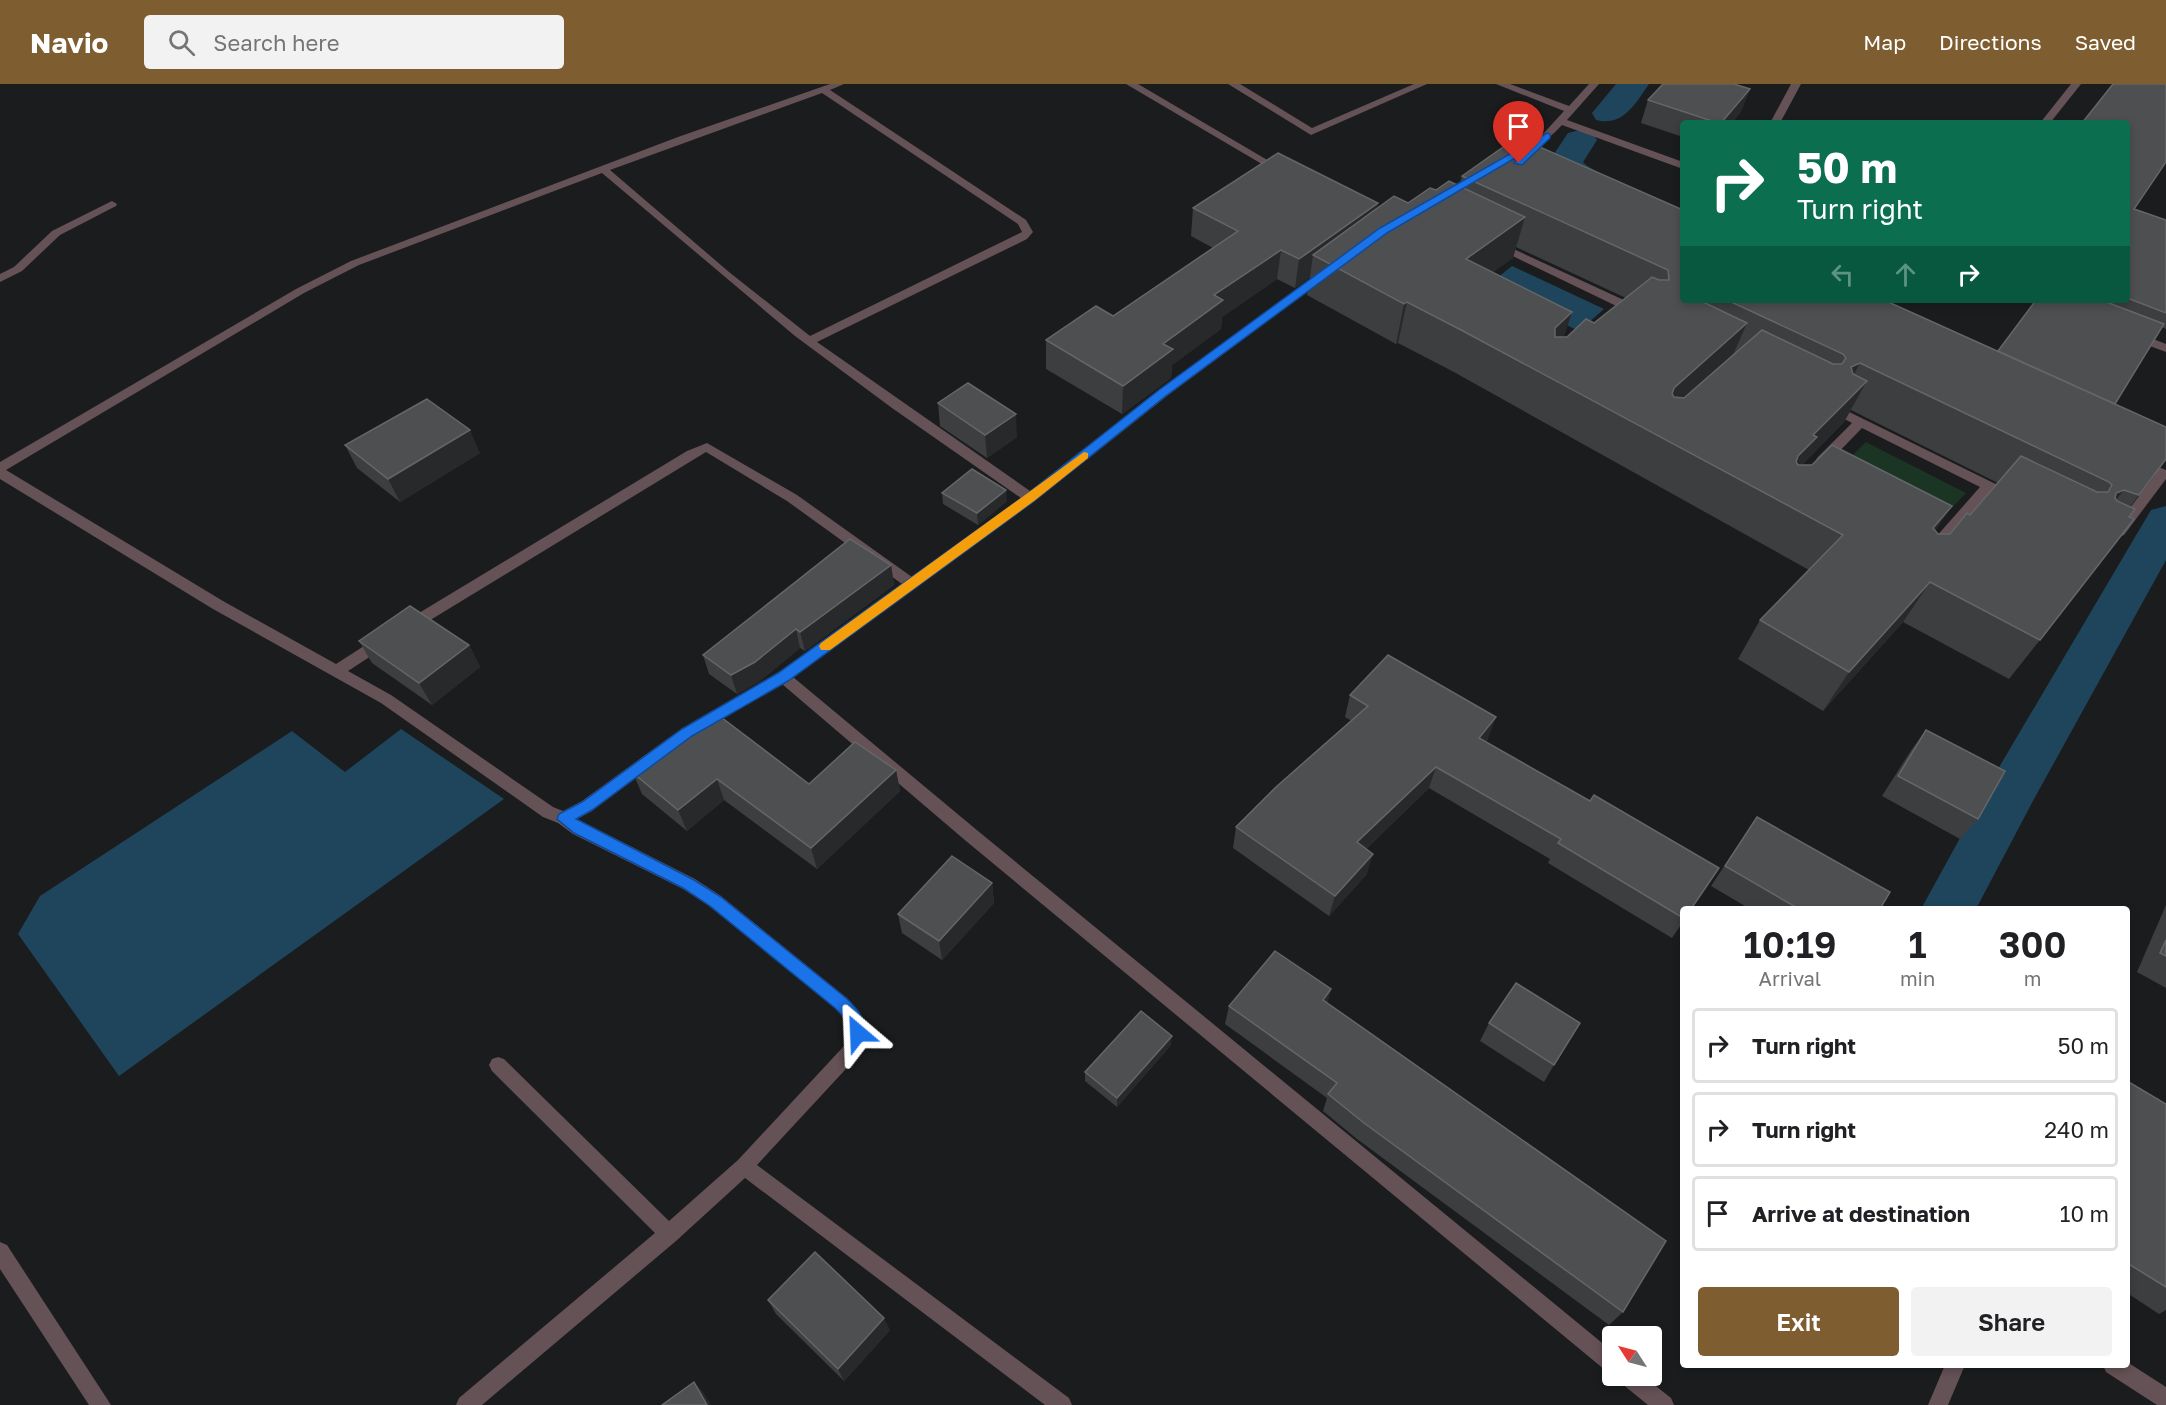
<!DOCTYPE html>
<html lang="en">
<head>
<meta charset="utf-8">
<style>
  body { margin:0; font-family:"Golos Text",sans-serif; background:#f2f2f2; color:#202124; height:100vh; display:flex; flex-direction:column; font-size:22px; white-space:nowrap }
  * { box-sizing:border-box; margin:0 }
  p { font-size:20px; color:#757577 }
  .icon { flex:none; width:33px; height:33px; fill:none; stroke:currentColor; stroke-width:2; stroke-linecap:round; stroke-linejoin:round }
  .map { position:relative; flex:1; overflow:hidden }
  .details { position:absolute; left:1680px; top:822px; width:450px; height:462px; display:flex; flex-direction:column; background:#fff; border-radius:6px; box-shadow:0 3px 9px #0003 }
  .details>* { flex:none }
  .hud { position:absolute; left:1680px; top:36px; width:450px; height:183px; border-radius:6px; box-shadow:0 3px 9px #0003; background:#0b6e4f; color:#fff; overflow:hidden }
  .needle { width:39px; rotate:306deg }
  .tools { position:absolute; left:1602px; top:1242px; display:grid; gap:12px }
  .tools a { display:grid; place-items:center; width:60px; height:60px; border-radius:6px; background:#fff; box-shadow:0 3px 9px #0003; font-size:30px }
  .pin { position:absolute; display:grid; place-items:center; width:51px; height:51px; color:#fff; margin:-62px -26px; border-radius:50% 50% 50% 0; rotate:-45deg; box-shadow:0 0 6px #0007 }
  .pin .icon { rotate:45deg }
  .me { position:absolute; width:66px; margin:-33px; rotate:334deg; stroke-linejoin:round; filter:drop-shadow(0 0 4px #0008) }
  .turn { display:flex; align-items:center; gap:21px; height:126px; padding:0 18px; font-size:27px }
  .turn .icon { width:78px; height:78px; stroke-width:2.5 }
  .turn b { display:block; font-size:42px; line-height:51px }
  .lanes { display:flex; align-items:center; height:57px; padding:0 18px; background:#0003; justify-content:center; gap:30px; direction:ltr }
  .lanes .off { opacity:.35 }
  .eta { display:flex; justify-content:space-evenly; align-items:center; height:102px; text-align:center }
  .eta b { font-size:36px; font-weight:600; line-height:42px }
  .button { display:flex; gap:12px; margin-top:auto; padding:12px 18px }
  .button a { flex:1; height:69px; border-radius:6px; background:#7e5d31; color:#fff; font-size:24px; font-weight:600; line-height:69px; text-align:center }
  .button a+a { background:#f2f2f2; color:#202124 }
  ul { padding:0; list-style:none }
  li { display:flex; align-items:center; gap:18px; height:75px; margin:0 12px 9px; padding:0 6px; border:3px solid #e0e0e0; border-radius:6px }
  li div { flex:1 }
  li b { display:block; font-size:22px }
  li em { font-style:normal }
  header { display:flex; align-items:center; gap:36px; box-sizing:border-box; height:84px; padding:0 30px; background:#7e5d31; color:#fff }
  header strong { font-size:28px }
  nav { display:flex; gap:33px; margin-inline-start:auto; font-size:21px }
  .search { width:420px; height:54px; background:#f2f2f2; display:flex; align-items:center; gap:15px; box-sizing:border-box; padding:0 21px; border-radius:6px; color:#757577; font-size:22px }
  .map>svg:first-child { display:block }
</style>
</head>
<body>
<header>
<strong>Navio</strong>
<div class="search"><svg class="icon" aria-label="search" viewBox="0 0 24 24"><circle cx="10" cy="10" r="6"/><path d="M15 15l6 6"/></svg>Search here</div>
<nav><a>Map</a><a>Directions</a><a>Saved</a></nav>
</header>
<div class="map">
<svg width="2166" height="1321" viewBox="0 0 2166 1321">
  <rect width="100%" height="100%" fill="#1b1c1e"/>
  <!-- green -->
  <polygon fill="#1a3524" points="1866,358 1966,409 1926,451 1826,397"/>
  <!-- water -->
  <g fill="#1f455c">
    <polygon points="1512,182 1604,225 1579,247 1487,202"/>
    <polygon points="401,645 504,715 119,992 18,850 40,812 292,647 345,688"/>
  </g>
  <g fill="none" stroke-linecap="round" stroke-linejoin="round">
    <!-- canal -->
    <g fill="#1f455c" fill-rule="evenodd">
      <path d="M 1616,0 L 1649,0 C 1635,20 1623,43 1596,36 L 1592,29 Z"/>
      <path d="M 1580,46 L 1592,49 L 1597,56 L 1583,78 L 1586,81 L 1614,99 L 1683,131 L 1683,155 C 1644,145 1571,112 1548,79 L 1568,49 Z"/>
      <polygon points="2166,422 2166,476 2034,715 1976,825 1921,825 1998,685 2151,426"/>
    </g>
    <!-- minor -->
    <g fill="#655256" fill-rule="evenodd">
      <path d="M 830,0 L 844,0 L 830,6 L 1026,136 L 1033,148 L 1027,155 L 817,258 L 1030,407 L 1159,306 L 1321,188 L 1329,188 L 1331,190 L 1167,312 L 1035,417 L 793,593 L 978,747 L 1612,1267 L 1612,1289 L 1605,1286 L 966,757 L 782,600 L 705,645 L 695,645 L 693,641 L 695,637 L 778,589 L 902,500 L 787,417 L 706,368 L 414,546 L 404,546 L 402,542 L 404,538 L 687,367 L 707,359 L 797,411 L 912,493 L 1021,414 L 892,324 L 795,252 L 602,89 L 359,181 L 304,209 L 6,386 L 223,517 L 336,580 L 378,553 L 388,553 L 390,557 L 388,561 L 348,587 L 391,611 L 553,723 L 563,727 L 582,717 L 670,653 L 680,653 L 682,657 L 680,661 L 592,727 L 577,735 L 695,795 L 721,812 L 847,914 C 865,932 868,949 857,973 L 757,1081 L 1069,1314 L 1072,1321 L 1045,1321 L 745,1094 L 676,1157 L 482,1321 L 456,1321 L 459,1314 L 655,1149 L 492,987 L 489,981 L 492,975 L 498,973 L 504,975 L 669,1137 L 738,1076 L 844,962 C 849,945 847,937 835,924 L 709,822 L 683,805 L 573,750 L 558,739 L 543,733 L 381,619 L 213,525 L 0,395 L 0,378 L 296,205 L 351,177 L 678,53 ZM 822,9 L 1018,140 L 1022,148 L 810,252 L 729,188 L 610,86 Z"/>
      <polygon points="1126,0 1138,0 1286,87 1277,89"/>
      <polygon points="1228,0 1240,0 1312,44 1414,0 1427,0 1311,51"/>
      <path d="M 1496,0 L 1510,0 L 1569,22 L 1589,0 L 1599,0 L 1567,36 L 1683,78 L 1683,85 L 1562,41 C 1552,52 1526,75 1511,73 L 1511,69 L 1543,50 L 1564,27 Z"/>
      <polygon points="1791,0 1801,0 1780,39 1770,39"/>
      <polygon points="2071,0 2081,0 2050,39 2040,39"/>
      <polygon points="112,117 117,120 116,122 60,151 22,187 0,198 0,190 14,183 52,147"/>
      <polygon points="1496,157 1641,224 1643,227 1641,230 1633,230 1492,162 1492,158"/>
      <polygon points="2135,248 2166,260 2166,268 2131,255 2131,249"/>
      <polygon points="1837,322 2016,410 2018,413 2011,418 1990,408 1938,468 1928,468 1926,465 1928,462 1980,403 1862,344 1827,380 1817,380 1816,377 1817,374 1852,339 1833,329 1831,326"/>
      <polygon points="2139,375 2166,386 2166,395 2124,451 2119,453 2112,448 2114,445 2155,391 2134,382 2133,379"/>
      <polygon points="0,1158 7,1161 111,1321 89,1321 0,1185"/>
      <polygon points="2127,1278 2166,1303 2166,1321 2157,1321 2106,1288 2103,1281 2127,1281"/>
      <polygon points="1945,1281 1965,1281 1948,1321 1928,1321"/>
      <polygon points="1618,1292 1643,1292 1671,1314 1674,1321 1648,1321 1621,1299"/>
    </g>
  </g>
  <!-- wall -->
  <g fill="#3d3e40" fill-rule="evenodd">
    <polygon points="1750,5 1741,27 1732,39 1683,39 1683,53 1641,39 1648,16"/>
    <path d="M 2127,39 L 2135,125 L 2166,136 L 2166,245 L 2162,243 L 2115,320 L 2139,411 L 2130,423 L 2040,556 L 2009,595 L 1903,538 L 1823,627 L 1738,575 L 1760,536 L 1809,486 L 1452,287 L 1398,259 L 1396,260 L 1307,211 L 1310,193 L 1295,204 L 1277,195 L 1222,233 L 1221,245 L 1172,281 L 1171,294 L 1122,330 L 1046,285 L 1046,256 L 1113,232 L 1213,164 L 1191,152 L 1193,124 L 1378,119 L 1377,125 L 1408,119 L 1436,106 L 1459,102 L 1462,92 L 1683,126 L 1683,216 L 1884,216 L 1998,267 L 2036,216 L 2127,216 ZM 1516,163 L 1626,214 L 1594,239 L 1567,253 L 1564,253 L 1493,188 L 1513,174 ZM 1851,326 L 1998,399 L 1970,431 L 1950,450 L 1938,450 L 1935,447 L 1802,381 L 1844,338 Z"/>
    <polygon points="938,319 1017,353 987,374 940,342"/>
    <polygon points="345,361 480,369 400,418 357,384"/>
    <polygon points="942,409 1007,417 978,441 943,420"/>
    <polygon points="891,481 894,501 805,567 800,564 760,597 737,610 709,590 703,571"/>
    <polygon points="359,557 469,561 480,583 432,621 372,579"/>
    <polygon points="1350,611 1488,655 1486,658 1683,825 1683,838 1672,854 1548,779 1550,775 1429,704 1366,765 1367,790 1329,832 1233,764 1236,743 1352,637 1345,633"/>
    <polygon points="1926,646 1978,735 1960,755 1882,712 1910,668"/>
    <polygon points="896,686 900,707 817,785 724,716 687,747 642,710 633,689 809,700"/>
    <polygon points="1757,733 1880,825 1750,825 1711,802"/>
    <polygon points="992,799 994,819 942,876 902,849 898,830"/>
    <polygon points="2166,821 2166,904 2137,888"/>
    <polygon points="1331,905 1327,919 1623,1228 1609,1241 1357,1055 1323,1027 1327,1014 1225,940 1229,922"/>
    <polygon points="1489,939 1554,981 1544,998 1480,957"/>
    <polygon points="1171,961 1117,1023 1085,997 1085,988"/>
    <polygon points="2127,997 2166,1020 2166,1226 2159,1230 2127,1209"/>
    <polygon points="768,1216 890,1246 844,1297 776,1230"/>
  </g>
  <!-- shaded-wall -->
  <g fill="#28292b">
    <polygon points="1750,5 1741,27 1732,39 1721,39"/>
    <polygon points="1378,119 1373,147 1313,171 1310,193 1295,204 1299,175"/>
    <polygon points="1525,133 1513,174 1456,215 1466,175"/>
    <polygon points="1281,166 1277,195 1222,233 1221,245 1172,281 1171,294 1122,330 1123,302 1163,260 1214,211"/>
    <polygon points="1407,218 1398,259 1396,260 1404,220"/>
    <polygon points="1572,228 1559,269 1542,284 1555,244"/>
    <polygon points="1747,239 1729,280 1657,345 1674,304"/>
    <polygon points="1860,279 1838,320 1851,283"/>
    <polygon points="1867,297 1844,338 1804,379 1796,394 1777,413 1798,372 1813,351"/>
    <polygon points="1016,330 1017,353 987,374 985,351"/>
    <polygon points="470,346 480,369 400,418 388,395"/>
    <polygon points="1006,406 1007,417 978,441 977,429"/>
    <polygon points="2124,406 2093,446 2116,409"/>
    <polygon points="1952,422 1925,462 1933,444"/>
    <polygon points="891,481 894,501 805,567 800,548"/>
    <polygon points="1930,498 1903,538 1823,627 1849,588"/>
    <polygon points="796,545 800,564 760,597 737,610 731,591"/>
    <polygon points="469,561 480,583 432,621 419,599"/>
    <polygon points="1496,633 1488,655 1471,675 1479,654"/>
    <polygon points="1436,683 1429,704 1351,779 1357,758"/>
    <polygon points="896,686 900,707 817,785 811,764"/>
    <polygon points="717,695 724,716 687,747 678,726"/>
    <polygon points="1373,770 1367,790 1329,832 1335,812"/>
    <polygon points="992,799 994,819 942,876 939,857"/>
    <polygon points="1331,905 1326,924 1323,916"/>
    <polygon points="1172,952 1171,961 1117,1023 1117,1014"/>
    <polygon points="884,1234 890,1246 844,1297 838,1285"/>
    <polygon points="694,1298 704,1309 711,1321 707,1321"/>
  </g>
  <!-- building -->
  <g fill="#4e4f51" stroke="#656668" stroke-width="1.5" fill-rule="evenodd">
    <polygon points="1663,0 1734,0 1750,5 1721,39 1718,39 1648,16"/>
    <polygon points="2113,0 2166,0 2166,78 2134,125 2166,136 2166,229 2127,214 2127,39 2082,39"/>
    <path d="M 1513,56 L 1520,59 L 1524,56 L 1683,126 L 1683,203 L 1682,204 L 1683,206 L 1683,216 L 1699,216 L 1747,239 L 1674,304 L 1672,310 L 1674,313 L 1684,314 L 1762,246 L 1833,280 L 1842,280 L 1846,274 L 1843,270 L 1727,216 L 1884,216 L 2166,343 L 2166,375 L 2139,411 L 2124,406 L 2116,409 L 2115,414 L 2117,417 L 2135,425 L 2129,433 L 2134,435 L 2040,556 L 1930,498 L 1849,588 L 1760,536 L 1843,451 L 1463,247 L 1407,218 L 1404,220 L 1313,171 L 1394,112 L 1408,119 L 1430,104 L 1436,106 L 1449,97 L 1525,133 L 1466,175 L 1572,228 L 1555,244 L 1555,253 L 1567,253 L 1586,235 L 1594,239 L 1652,193 L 1659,196 L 1669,196 L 1668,186 L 1462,92 ZM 1860,279 L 2109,398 L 2112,401 L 2108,408 L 2097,408 L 2021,372 L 1970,431 L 1967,429 L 1950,450 L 1938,450 L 1933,444 L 1952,422 L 1832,361 L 1812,381 L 1798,381 L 1796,378 L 1798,372 L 1817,353 L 1813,351 L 1867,297 L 1853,290 L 1851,283 Z"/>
    <polygon points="1278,69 1378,119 1299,175 1281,166 1214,211 1223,216 1163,260 1173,265 1123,302 1046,256 1096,222 1113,232 1238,147 1193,124"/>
    <polygon points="2036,216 2101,216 2164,240 2115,320 1998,267"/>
    <polygon points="968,299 1016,330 985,351 938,319"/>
    <polygon points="427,315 470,346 388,395 345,361"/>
    <polygon points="972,385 1006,406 977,429 942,409"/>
    <polygon points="850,455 891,481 800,548 796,545 755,578 731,591 703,571"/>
    <polygon points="410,522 469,561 419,599 359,557"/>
    <polygon points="1388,571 1496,633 1479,654 1590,717 1594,711 1719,784 1691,825 1683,825 1683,834 1558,759 1561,755 1436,683 1357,758 1373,770 1335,812 1236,743 1276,703 1368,622 1350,611"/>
    <polygon points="713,627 809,700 855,658 896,686 811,764 717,695 678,726 633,689"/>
    <polygon points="1926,646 2005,687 1978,735 1898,692"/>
    <polygon points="1757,733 1890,808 1880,825 1799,825 1725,782"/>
    <polygon points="952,772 992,799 939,857 898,830"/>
    <polygon points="2166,856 2166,872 2160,869"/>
    <polygon points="1275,867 1331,905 1323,916 1666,1157 1623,1228 1364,1039 1328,1010 1337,999 1229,922"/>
    <polygon points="1516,899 1580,939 1554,981 1489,939"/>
    <polygon points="1141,927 1172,952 1117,1014 1085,988"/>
    <polygon points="2127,997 2166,1020 2166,1203 2127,1179"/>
    <polygon points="815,1168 884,1234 838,1285 768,1216"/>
    <polygon points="694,1298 707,1321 662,1321"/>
  </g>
  <!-- route -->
  <path fill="#1a73e8" stroke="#114b97" stroke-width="1.5" d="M 1547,49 L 1550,50 L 1550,54 L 1522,81 L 1514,79 L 1522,70 L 1387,149 L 1167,311 L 1034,417 L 788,597 L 692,652 L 592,726 L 576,735 L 694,796 L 721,813 L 846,914 C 857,924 870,938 863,954 L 858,956 L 852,954 L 847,936 L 835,924 L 710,822 L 683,804 L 574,749 L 557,735 L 559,730 L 582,718 L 682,645 L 778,589 L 1026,411 L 1159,306 L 1380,144 Z"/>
  <!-- slow -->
  <polygon fill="#f59e0b" points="1084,368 1088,369 1088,374 1034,417 830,566 821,566 819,562 821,559"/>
</svg>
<div class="tools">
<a><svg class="needle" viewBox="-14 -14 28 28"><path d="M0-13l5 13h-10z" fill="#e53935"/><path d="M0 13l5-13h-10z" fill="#757577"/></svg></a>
</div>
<div class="pin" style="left:1519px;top:79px;background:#d93025"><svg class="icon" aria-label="arrive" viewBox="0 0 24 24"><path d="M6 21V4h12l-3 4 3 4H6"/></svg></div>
<svg class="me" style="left:858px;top:949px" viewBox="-20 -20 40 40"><path d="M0-17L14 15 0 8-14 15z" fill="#1a73e8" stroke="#fff" stroke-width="4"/></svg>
<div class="hud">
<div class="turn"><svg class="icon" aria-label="right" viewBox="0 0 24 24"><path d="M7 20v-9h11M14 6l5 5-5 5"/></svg><div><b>50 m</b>Turn right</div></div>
<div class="lanes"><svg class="icon off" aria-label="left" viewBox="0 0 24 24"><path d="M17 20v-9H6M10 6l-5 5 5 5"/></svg><svg class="icon off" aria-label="ahead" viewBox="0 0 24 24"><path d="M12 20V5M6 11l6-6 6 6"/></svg><svg class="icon" aria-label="right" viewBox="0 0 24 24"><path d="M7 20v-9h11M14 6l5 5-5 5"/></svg></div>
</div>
<section class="details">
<div class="eta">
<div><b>10:19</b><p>Arrival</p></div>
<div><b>1</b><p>min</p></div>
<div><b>300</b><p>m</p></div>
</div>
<ul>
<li><svg class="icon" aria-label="right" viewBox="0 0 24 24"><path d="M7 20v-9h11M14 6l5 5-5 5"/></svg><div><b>Turn right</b></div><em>50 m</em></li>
<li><svg class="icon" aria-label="right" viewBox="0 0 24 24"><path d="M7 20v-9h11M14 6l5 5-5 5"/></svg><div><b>Turn right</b></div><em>240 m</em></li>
<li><svg class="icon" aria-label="arrive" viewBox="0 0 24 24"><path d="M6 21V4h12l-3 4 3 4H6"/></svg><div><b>Arrive at destination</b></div><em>10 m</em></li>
</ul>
<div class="button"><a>Exit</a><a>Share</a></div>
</section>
</div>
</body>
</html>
